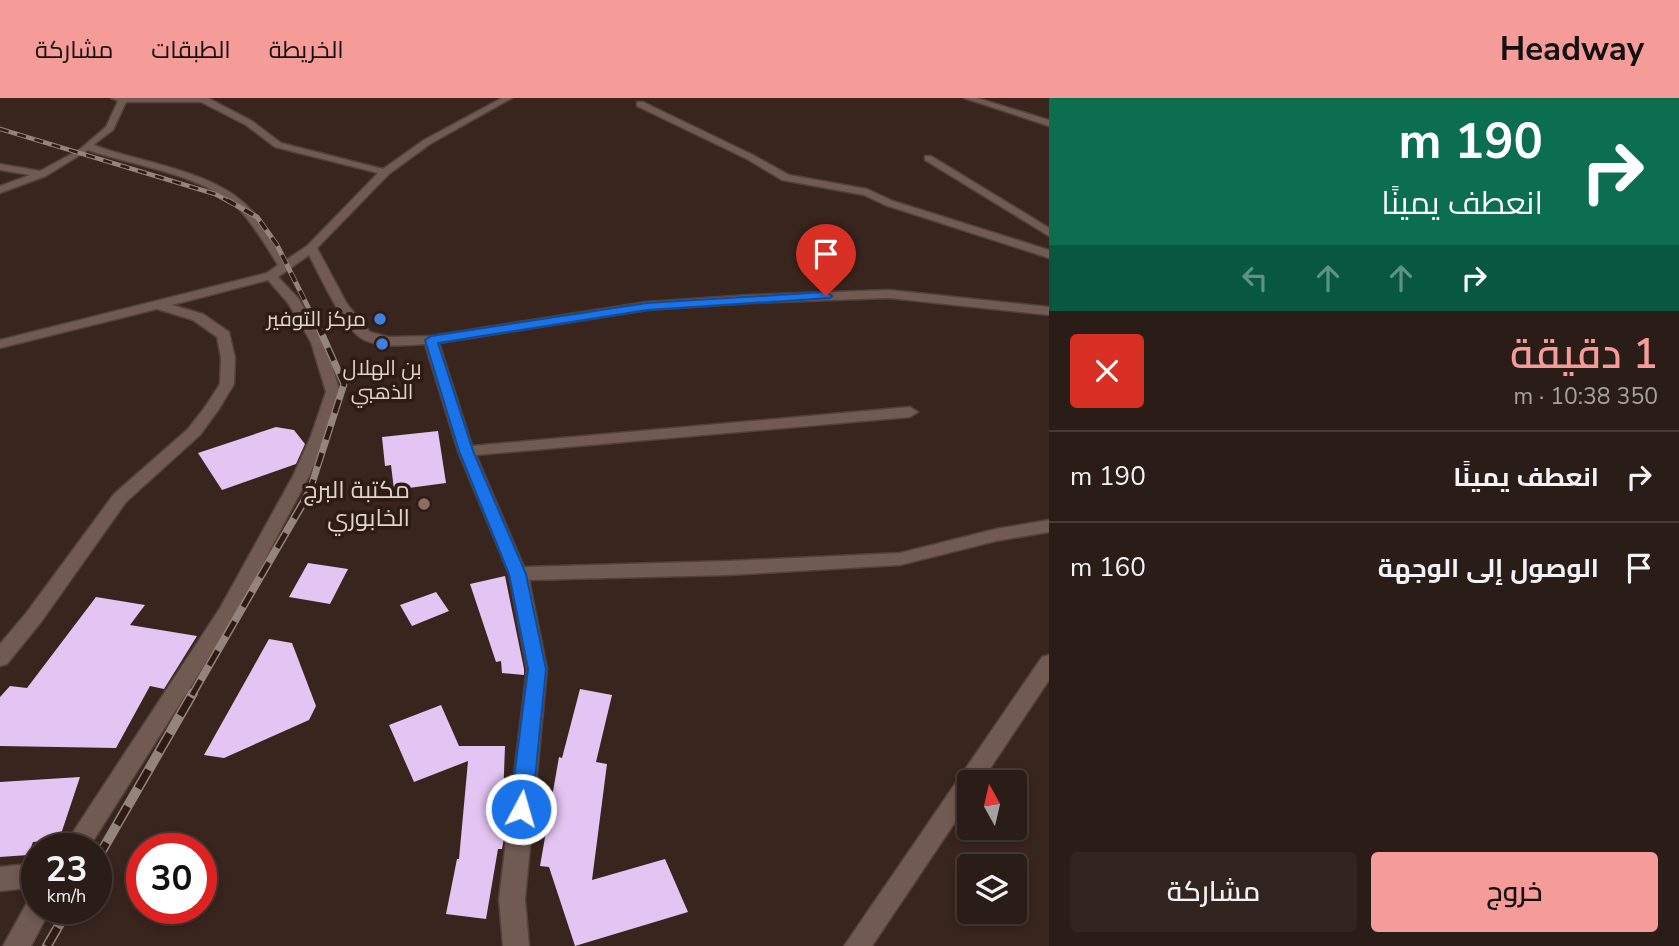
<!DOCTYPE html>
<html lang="ar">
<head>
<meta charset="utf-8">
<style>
  body { margin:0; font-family:"Nunito Sans",Cairo,sans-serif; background:#32251f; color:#f1f3f6; direction:rtl; height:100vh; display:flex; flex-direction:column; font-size:26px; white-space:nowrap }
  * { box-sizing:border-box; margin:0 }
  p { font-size:23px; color:#a5a1a1 }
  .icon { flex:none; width:38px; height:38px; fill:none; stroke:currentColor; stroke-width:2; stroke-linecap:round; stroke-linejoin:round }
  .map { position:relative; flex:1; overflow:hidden; direction:ltr }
  .sheet { display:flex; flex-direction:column; background:#2a1c16; width:630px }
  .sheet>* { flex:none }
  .hud { background:#0b6e4f; color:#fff; overflow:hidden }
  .needle { width:46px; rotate:352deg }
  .tools { position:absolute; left:957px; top:672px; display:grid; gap:14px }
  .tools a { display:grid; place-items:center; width:70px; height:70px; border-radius:7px; background:#2a1c16; box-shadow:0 4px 10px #0003,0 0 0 2px #463a35; font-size:35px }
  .speed { position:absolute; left:21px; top:735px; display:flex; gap:14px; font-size:35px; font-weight:700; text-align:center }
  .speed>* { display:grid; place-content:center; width:91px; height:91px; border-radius:50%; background:#2a1c16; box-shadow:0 4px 10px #0003,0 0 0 2px #463a35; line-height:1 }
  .speed small { font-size:18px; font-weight:400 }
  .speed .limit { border:10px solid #d22; background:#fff; color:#111 }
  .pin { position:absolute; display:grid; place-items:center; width:60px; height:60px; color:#fff; margin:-72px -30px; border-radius:50% 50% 50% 0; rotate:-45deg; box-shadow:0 0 7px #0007 }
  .pin .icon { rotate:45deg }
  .me { position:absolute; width:77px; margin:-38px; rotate:6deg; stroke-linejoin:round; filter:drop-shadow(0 0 5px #0008) }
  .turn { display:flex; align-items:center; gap:24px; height:147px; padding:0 21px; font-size:32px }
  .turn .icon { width:91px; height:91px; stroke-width:2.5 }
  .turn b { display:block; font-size:49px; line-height:60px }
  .lanes { display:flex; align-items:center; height:66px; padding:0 21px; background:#0003; justify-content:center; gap:35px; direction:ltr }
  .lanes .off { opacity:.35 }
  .round { display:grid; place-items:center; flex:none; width:74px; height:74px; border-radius:7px; background:#32251f }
  .headline { display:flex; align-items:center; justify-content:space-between; height:119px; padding:0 21px }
  h1 { font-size:42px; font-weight:600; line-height:52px; color:#f59b98 }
  .primary-button { display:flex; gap:14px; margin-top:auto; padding:14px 21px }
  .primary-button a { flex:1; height:80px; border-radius:7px; background:#f59b98; color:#111; font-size:28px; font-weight:600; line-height:80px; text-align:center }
  .primary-button a+a { background:#32251f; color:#f1f3f6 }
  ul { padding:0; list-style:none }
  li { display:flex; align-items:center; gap:21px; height:91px; padding:0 21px; border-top:2px solid #463a35 }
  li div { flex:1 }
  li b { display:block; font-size:26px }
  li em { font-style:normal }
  header { display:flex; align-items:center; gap:42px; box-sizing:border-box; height:98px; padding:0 35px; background:#f59b98; color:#111 }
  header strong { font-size:33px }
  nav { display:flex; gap:38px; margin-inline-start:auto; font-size:24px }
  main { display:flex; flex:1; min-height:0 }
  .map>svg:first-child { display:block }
</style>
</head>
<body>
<header>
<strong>Headway</strong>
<nav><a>الخريطة</a><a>الطبقات</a><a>مشاركة</a></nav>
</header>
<main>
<section class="sheet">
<div class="hud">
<div class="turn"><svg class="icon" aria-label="right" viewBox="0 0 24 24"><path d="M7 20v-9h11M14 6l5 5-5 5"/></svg><div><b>190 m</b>انعطف يمينًا</div></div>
<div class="lanes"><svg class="icon off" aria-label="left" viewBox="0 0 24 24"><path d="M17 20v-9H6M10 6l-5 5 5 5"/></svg><svg class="icon off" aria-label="ahead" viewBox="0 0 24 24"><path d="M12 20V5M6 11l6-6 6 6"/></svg><svg class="icon off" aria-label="ahead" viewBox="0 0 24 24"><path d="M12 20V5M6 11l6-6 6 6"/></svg><svg class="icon" aria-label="right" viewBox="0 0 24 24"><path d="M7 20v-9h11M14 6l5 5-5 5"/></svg></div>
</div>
<div class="headline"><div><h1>1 دقيقة</h1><p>350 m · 10:38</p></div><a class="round" style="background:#d93025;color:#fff"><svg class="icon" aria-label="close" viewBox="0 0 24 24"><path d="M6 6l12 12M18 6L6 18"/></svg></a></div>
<ul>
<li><svg class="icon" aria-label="right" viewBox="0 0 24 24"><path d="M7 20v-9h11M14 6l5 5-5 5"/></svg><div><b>انعطف يمينًا</b></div><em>190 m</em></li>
<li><svg class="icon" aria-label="arrive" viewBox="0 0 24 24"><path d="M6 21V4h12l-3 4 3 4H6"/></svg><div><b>الوصول إلى الوجهة</b></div><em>160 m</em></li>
</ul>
<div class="primary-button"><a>خروج</a><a>مشاركة</a></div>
</section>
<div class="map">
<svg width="1049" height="848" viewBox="0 0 1049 848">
  <rect width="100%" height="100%" fill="#38251d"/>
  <!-- building -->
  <g fill="#e4c4f2">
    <polygon points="276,329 294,332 305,346 296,366 222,392 198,355"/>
    <polygon points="438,333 446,385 394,392 391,367 385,368 382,339"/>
    <polygon points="308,465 348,471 330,506 289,499"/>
    <polygon points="505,478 524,571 524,577 502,575 501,563 496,564 470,486"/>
    <polygon points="436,494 449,513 412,528 400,507"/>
    <polygon points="96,499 145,507 130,527 197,538 164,591 150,588 116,650 0,648 0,599 10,588 27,590"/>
    <polygon points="269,541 292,545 316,608 309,622 224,660 204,657"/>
    <polygon points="580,591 612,597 596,664 607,666 592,782 665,761 688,814 575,848 549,769 540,768 559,659 562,660"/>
    <polygon points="441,607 459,648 505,648 503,702 507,702 504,740 502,751 498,751 486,821 446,816 457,761 459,761 468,663 414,684 389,627"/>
    <polygon points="80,679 59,742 33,744 28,757 0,759 0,684"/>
  </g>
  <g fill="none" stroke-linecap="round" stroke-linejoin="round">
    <defs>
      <g id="minor">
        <path d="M 111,0 L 208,0 L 252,23 L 281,45 L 383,71 L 424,42 L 502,0 L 512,0 L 430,46 L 389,76 L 317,150 L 347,206 L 370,234 L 389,239 L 431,238 L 647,204 L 750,197 L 889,192 L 1049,209 L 1049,217 L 889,200 L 750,205 L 647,212 L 439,245 L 472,348 L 910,309 L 918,314 L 910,319 L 476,357 L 524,469 L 728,463 L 900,455 L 996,431 L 1049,422 L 1049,434 L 996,443 L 900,467 L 728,477 L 529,482 L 547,571 L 525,801 L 529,848 L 503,848 L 499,801 L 527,571 L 509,476 L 458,353 L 425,246 C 406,247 378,251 361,240 C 344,230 319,176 309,157 L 278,179 L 298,200 L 325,244 L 340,294 L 327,338 L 309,378 L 234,520 L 88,751 L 62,751 L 220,510 L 293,378 L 311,338 L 326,294 L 311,244 L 288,205 L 268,182 L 172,207 L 203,216 L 229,234 L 235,260 L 234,286 L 219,311 L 200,337 L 126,404 L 41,524 L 7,566 L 0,568 L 0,546 L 27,514 L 114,396 L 188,331 L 205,309 L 220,286 L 221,260 L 217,239 L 193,222 L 157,211 L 0,250 L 0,242 L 267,175 L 278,167 C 266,148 254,127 238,110 C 202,76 134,68 88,52 L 46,78 L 0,95 L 0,88 L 30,77 L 0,72 L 0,66 L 40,73 L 79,52 L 106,29 L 118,3 ZM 126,4 L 201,4 L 246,27 L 275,49 L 378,75 L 307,148 L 286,162 C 274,142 262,121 244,105 C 208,72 139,64 93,47 L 113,32 Z"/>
        <polygon points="964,0 977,0 1049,22 1049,28"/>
        <polygon points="637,4 643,4 753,57 789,77 867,91 893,103 1049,152 1049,160 885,107 864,97 782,82 747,61 637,8"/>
        <polygon points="925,58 931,58 1049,130 1049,138 925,62"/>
        <polygon points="1049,557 1049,582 981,684 970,684 970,702 872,848 844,848 1042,559"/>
        <polygon points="37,765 37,789 0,793 0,769"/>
        <polygon points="37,798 37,810 51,810 31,848 3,848 29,801"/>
      </g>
    </defs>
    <!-- minor casing -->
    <use href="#minor" stroke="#51413a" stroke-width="3"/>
    <!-- minor -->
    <use href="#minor" fill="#705a51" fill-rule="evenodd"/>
    <defs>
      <polyline id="rail-far4" points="0,31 215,96 230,104"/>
      <polyline id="rail-far3" points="227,102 257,119 277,147 320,233"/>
      <polyline id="rail-far2" points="309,395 344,286 320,232"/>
      <polyline id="rail-far1" points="192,597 310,393"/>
      <g id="rail">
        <polyline points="96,763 193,595"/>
        <polyline points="47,848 69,810"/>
      </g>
    </defs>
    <!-- rail-far4 casing -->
    <use href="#rail-far4" stroke="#93847d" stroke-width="4.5"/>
    <!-- rail-far3 casing -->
    <use href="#rail-far3" stroke="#93847d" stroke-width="5"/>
    <!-- rail-far2 casing -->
    <use href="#rail-far2" stroke="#93847d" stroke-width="7"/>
    <!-- rail-far1 casing -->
    <use href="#rail-far1" stroke="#93847d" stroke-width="8"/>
    <!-- rail casing -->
    <use href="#rail" stroke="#93847d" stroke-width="10"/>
    <!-- rail-far4 -->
    <use href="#rail-far4" stroke="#2e1c14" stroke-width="2.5" stroke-dasharray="9" stroke-linecap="butt"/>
    <!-- rail-far3 -->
    <use href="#rail-far3" stroke="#2e1c14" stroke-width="3.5" stroke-dasharray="10" stroke-linecap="butt"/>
    <!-- rail-far2 -->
    <use href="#rail-far2" stroke="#2e1c14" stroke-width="4.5" stroke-dasharray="14" stroke-linecap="butt"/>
    <!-- rail-far1 -->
    <use href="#rail-far1" stroke="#2e1c14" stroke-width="5" stroke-dasharray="17" stroke-linecap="butt"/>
    <!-- rail -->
    <use href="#rail" stroke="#2e1c14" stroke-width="7" stroke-dasharray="21" stroke-linecap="butt"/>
  </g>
  <!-- route -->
  <polygon fill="#1a73e8" stroke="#114b97" stroke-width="2" points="826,194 832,198 830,200 647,212 438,245 473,353 526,476 546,571 532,711 529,718 521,720 513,718 510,711 528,571 509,476 459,353 425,242 431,238 647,205"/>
  <!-- markers -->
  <g fill="#3f7fe0" stroke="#2e1c14" stroke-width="2.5">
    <circle cx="380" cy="221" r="7"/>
    <circle cx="382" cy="246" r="7"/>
  </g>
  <circle fill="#8d6e63" stroke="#2e1c14" stroke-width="2.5" cx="424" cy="406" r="7"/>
  <g text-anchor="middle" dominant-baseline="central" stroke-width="7" stroke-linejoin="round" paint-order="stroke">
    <!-- far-poi labels -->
    <g font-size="21" fill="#dfd3cd" stroke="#2e1c14" text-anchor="end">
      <text x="366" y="221">مركز التوفير</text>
      <text x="382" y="270" text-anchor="middle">بن الهلال<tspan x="382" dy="24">الذهبي</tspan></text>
    </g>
    <!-- poi labels -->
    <g font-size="24" fill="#dfd3cd" stroke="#2e1c14" text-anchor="end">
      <text x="410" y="392">مكتبة البرج<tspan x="410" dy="28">الخابوري</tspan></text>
    </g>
  </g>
</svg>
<div class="tools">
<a><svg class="needle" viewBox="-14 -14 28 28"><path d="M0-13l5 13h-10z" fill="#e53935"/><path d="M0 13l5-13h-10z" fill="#a5a1a1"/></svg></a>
<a><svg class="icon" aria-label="layers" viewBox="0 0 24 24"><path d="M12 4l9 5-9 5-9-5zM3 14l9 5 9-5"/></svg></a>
</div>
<div class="speed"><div>23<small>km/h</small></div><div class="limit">30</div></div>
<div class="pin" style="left:826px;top:198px;background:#d93025"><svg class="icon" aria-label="arrive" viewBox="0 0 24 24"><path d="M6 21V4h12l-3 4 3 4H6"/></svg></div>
<svg class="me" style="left:521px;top:711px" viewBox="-20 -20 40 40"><circle r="17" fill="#1a73e8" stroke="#fff" stroke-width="3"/><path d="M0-11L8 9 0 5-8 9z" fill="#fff"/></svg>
</div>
</main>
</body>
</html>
